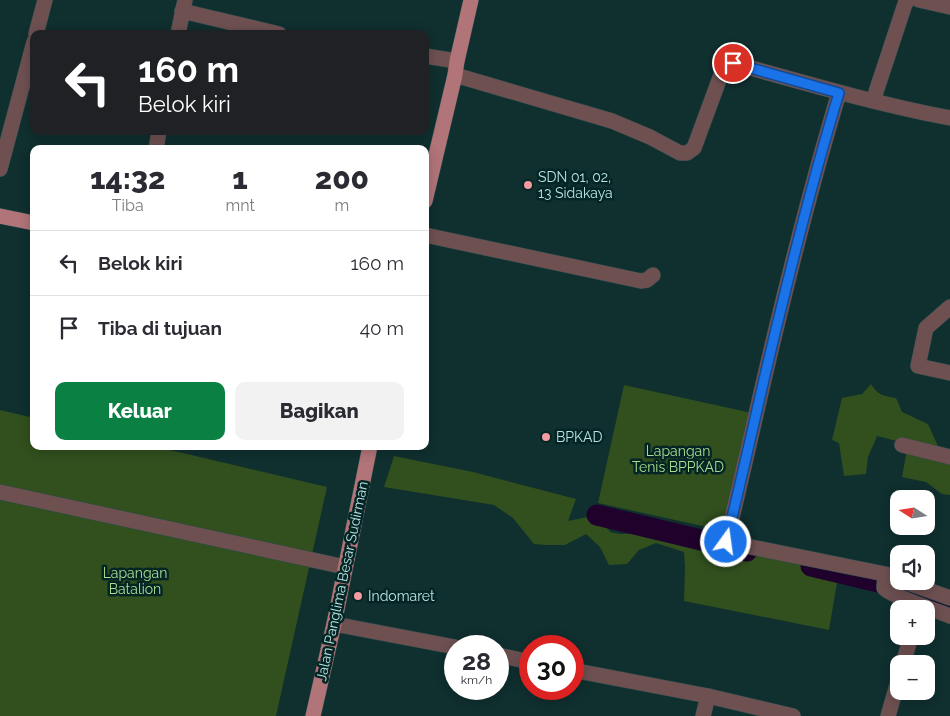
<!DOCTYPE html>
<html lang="id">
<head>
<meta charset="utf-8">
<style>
  body { margin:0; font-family:Raleway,sans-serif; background:#f2f2f3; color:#2b2b33; height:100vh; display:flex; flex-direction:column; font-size:19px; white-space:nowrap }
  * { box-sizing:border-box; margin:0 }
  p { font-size:16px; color:#7c7c81 }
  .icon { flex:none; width:28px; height:28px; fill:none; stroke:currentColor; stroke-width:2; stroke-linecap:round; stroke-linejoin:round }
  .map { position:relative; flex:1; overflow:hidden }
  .details { position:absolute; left:30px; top:145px; width:399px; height:305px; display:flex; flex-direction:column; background:#fff; border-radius:10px; box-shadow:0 2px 12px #0003 }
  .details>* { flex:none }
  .top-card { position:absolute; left:30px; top:30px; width:399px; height:105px; border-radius:10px; box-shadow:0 2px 12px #0003; background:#202124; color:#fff; overflow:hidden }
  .needle { width:32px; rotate:282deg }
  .fabs { position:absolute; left:890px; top:490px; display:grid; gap:10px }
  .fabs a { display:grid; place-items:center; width:45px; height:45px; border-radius:10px; background:#fff; box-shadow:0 2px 12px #0003; font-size:25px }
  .speed { position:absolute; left:444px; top:635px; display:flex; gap:10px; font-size:25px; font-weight:700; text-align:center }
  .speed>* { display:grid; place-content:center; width:65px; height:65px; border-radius:50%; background:#fff; box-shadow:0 2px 12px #0003; line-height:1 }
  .speed small { font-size:12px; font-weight:400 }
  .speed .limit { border:8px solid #d22; background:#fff; color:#111 }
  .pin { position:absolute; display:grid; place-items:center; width:42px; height:42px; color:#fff; margin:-21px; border:2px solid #fff; border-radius:50%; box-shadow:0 1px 5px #0007 }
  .me { position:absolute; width:55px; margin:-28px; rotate:14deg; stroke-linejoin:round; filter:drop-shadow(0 0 4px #0008) }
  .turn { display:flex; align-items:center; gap:18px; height:105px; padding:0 25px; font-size:22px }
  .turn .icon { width:65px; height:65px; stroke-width:2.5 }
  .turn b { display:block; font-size:35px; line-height:42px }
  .eta { display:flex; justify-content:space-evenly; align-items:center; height:85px; text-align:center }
  .eta b { font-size:30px; font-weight:800; line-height:35px }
  .cta { display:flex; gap:10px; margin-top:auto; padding:10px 25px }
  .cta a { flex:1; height:58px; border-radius:10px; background:#0b8043; color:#fff; font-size:20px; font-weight:800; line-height:58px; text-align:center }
  .cta a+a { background:#f2f2f3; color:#2b2b33 }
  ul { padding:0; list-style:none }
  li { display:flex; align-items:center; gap:15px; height:65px; padding:0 25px; border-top:1px solid #e1e1e2 }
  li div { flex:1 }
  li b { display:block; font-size:19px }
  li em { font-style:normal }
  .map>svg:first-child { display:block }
</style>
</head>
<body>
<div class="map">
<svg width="950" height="716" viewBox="0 0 950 716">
  <rect width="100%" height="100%" fill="#102f2f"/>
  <!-- green -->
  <g fill="#31501e">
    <path d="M 871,384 C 878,395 883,396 896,398 L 902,412 L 928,424 L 938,446 L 950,450 L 950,495 L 942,494 L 926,482 L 902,477 L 908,444 L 877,436 L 868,457 L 866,474 L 844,476 L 839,443 L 832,440 L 842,398 L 862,394 Z"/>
    <polygon points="624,385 752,413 725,531 598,503"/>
    <polygon points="0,410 34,418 34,446 153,446 327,487 276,716 0,716"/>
    <polygon points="394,456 473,472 576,499 568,521 597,515 610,532 620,534 648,533 701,540 752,552 839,571 829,630 684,601 685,567 684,552 656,543 639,550 627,564 609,565 600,547 586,534 565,545 546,545 534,544 513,518 494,505 384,487"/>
  </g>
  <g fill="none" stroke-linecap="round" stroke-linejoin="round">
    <!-- canal -->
    <g stroke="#20012c" stroke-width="21">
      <polyline points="597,515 747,551"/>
      <polyline points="811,566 891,585 950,606"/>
    </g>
    <defs>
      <g id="minor">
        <polyline points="919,0 950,7"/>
        <polyline points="182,11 279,34"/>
        <polyline points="36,34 45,0"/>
        <polyline points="178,34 185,0"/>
        <polyline points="425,56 457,61"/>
        <path d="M 455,75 L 612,121 L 650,137 L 680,153 L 687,153 L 694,148 L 722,72 L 727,64 L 733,63 C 805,83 877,104 950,118"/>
        <path d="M 839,93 C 817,166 798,239 780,313 C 761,389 745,466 726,542 L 885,574 L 899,580"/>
        <polyline points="873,101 905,4 908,0"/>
        <polyline points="156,149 159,131"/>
        <polyline points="0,169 34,42"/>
        <polyline points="425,235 641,281 647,280 653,275"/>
        <polyline points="950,307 926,328 918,366 950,373"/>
        <polyline points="902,445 950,457"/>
        <polyline points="0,492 345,567"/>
        <path d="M 885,574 L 884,588 C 893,597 936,610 950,616"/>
        <polyline points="903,581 950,598"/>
        <polyline points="334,624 455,647"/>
        <polyline points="498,655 530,662"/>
        <polyline points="903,664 911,636"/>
        <polyline points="572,670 708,696 793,716"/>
        <polyline points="703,716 708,696"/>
        <polyline points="888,716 899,678"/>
      </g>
      <g id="major">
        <polyline points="425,201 455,75 457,61 471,0"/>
        <polyline points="0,216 34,223"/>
        <polyline points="313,716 334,624 370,446"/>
      </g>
    </defs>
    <!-- minor casing -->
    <use href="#minor" stroke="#2b4c4c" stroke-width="16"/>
    <!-- major casing -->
    <use href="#major" stroke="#2b4c4c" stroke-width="16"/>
    <!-- minor -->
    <use href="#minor" stroke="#6e5051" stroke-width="15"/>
    <!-- major -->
    <use href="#major" stroke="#b17478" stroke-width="15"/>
  </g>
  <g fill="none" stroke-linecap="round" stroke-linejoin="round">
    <defs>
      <path id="route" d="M 726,542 C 745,466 761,389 780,313 C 798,239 817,165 839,93 L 733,63"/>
    </defs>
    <!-- route casing -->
    <use href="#route" stroke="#114b97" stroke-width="12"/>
    <!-- route -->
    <use href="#route" stroke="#1a73e8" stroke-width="9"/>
  </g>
  <!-- markers -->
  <g fill="#f49aa1" stroke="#052525" stroke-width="2">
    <circle cx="528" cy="185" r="5"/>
    <circle cx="546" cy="437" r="5"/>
    <circle cx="358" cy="596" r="5"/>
  </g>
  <g text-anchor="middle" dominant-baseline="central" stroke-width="5" stroke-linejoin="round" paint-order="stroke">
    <!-- poi labels -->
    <g font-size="14" fill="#b7e3e2" stroke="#052525" text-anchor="start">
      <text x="538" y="177">SDN 01, 02,<tspan x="538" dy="16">13 Sidakaya</tspan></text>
      <text x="556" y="437">BPKAD</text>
      <text x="368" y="596">Indomaret</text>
    </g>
    <!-- park labels -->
    <g font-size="14" fill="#a9dc8e" stroke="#052525">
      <text x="678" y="451">Lapangan<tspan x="678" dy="16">Tenis BPPKAD</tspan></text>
      <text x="135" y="573">Lapangan<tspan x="135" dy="16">Batalion</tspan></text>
    </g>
    <!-- street labels -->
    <g font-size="14" fill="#b7e3e2" stroke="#052525">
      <text transform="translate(342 581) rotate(-78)">Jalan Panglima Besar Sudirman</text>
    </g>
  </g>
</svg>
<div class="fabs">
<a><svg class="needle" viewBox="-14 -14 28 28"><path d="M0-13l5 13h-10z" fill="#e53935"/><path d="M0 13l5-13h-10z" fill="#7c7c81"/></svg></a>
<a><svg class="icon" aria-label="sound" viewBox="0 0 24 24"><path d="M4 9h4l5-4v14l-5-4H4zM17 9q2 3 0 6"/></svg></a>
<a>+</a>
<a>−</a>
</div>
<div class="speed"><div>28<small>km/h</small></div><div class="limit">30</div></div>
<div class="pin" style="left:733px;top:63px;background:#d93025"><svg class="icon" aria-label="arrive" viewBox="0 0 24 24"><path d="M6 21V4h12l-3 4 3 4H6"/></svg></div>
<svg class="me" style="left:726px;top:542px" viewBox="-20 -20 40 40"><circle r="17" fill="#1a73e8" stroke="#fff" stroke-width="3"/><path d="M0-11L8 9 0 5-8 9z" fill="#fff"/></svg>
<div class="top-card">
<div class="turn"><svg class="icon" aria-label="left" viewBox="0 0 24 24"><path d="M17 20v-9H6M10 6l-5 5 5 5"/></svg><div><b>160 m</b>Belok kiri</div></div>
</div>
<section class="details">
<div class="eta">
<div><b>14:32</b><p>Tiba</p></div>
<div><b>1</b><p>mnt</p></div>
<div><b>200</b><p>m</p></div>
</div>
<ul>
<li><svg class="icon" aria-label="left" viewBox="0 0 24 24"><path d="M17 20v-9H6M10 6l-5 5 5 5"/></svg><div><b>Belok kiri</b></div><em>160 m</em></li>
<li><svg class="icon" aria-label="arrive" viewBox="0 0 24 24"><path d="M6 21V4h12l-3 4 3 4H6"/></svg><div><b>Tiba di tujuan</b></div><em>40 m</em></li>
</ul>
<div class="cta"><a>Keluar</a><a>Bagikan</a></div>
</section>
</div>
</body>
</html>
